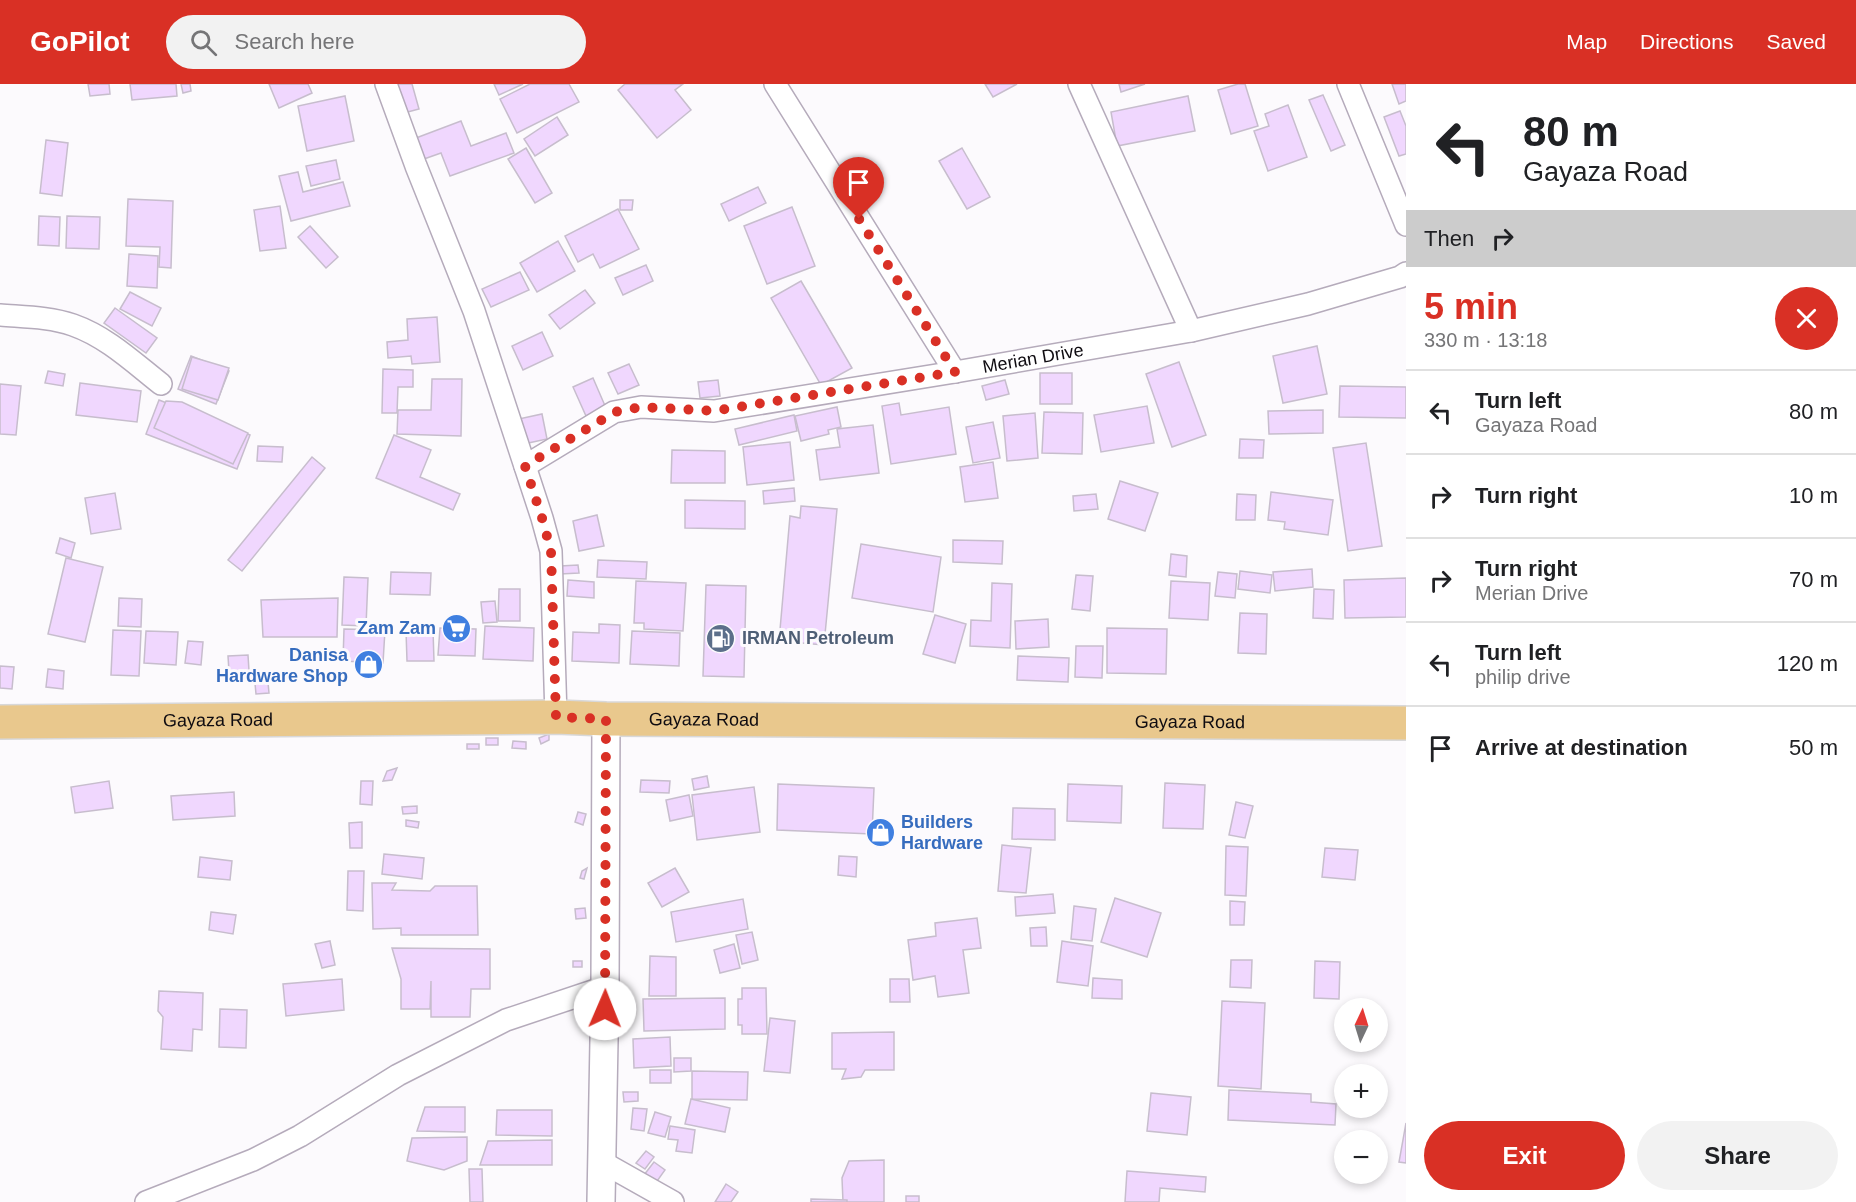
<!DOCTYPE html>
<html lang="en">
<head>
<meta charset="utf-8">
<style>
  body { margin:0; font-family:Arial,sans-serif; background:#f2f2f2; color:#202124; height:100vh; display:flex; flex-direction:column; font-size:22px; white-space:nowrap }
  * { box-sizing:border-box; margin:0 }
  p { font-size:20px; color:#757577 }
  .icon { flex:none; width:33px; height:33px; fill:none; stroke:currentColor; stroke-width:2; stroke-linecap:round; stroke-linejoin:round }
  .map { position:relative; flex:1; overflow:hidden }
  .drawer { display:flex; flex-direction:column; background:#fff; width:450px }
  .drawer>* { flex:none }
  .banner { background:#fff; color:#202124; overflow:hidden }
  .needle { width:39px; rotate:4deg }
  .buttons { position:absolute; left:1334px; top:914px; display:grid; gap:12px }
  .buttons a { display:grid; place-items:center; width:54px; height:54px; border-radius:50%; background:#fff; box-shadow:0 3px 9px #0003; font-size:30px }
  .pin { position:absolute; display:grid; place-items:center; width:51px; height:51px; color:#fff; margin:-62px -26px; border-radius:50% 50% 50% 0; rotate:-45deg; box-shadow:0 0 6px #0007 }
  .pin .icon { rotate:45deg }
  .me { position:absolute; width:66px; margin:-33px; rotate:1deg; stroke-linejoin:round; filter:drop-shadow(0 0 4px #0008) }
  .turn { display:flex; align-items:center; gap:21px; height:126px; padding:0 18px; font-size:27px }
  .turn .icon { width:78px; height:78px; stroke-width:2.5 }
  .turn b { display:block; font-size:42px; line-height:51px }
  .then { display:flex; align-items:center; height:57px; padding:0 18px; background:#0003; gap:12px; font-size:22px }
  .round { display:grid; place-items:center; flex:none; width:63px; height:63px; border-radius:32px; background:#f2f2f2 }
  .head { display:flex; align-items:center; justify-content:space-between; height:102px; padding:0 18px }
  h1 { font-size:36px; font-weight:600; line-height:45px; color:#d93025 }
  .button { display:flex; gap:12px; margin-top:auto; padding:12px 18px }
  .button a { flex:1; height:69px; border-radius:36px; background:#d93025; color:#fff; font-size:24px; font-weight:600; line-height:69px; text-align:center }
  .button a+a { background:#f2f2f2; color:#202124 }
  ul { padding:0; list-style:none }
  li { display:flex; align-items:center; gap:18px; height:84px; padding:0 18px; border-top:2px solid #e0e0e0 }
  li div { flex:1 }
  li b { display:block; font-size:22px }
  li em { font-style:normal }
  header { display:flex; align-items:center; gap:36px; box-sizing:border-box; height:84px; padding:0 30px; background:#d93025; color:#fff }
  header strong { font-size:28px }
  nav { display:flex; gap:33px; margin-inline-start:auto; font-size:21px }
  .search { width:420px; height:54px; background:#f2f2f2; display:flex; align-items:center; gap:15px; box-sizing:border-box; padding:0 21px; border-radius:33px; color:#757577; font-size:22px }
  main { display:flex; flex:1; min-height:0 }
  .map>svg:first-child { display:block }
</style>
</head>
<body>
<header>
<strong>GoPilot</strong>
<div class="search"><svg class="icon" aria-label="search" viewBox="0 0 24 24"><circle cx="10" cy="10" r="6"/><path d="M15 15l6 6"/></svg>Search here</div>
<nav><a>Map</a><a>Directions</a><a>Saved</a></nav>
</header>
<main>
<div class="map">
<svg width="1406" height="1118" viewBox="0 0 1406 1118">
  <rect width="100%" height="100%" fill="#fcfafd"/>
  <!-- building -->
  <g fill="#f0d7fe" stroke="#c7bdcd" stroke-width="1.5">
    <polygon points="88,0 109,0 110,10 90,12"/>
    <polygon points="130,0 176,0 177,12 132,16"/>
    <polygon points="181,0 190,0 191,7 183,9"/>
    <polygon points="269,0 308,0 312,9 279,24"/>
    <polygon points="391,0 412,0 419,25 400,30"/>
    <polygon points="494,0 523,0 499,11"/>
    <polygon points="530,0 569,0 579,18 517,49 500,15"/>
    <polygon points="625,0 683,0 675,6 691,26 657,54 618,6"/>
    <polygon points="985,0 1017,0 993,13"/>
    <polygon points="1119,0 1145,0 1121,8"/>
    <polygon points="1238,0 1245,0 1258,42 1231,50 1218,6"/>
    <polygon points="1392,0 1406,0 1406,17 1399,20"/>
    <polygon points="1323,11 1345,61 1331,67 1309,16"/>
    <polygon points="345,12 354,57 307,67 298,22"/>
    <polygon points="1188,12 1195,47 1117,62 1111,28"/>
    <polygon points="1288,21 1307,73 1268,87 1254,47 1269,42 1265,30"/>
    <polygon points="1400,27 1406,42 1406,70 1399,72 1384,33"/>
    <polygon points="557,33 568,51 535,72 524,55"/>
    <polygon points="461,37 471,62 506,49 514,69 450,92 441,69 424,75 416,54"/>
    <polygon points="46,56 68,59 62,112 40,109"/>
    <polygon points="526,64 552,109 535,119 508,75"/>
    <polygon points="962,64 990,113 967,125 939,77"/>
    <polygon points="336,76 340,95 311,102 306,82"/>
    <polygon points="298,88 303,108 343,98 350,122 291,137 279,92"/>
    <polygon points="758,103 766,119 729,137 721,120"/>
    <polygon points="128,115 173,117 171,184 159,183 160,163 126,162"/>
    <polygon points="620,116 633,116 632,126 620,126"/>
    <polygon points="280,122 286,164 260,167 254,126"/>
    <polygon points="792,123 815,182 767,200 744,142"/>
    <polygon points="618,125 639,165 600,184 593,170 578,178 565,152"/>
    <polygon points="39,132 60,133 59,162 38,161"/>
    <polygon points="67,132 100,133 99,165 66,164"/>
    <polygon points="310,142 338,173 326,184 298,153"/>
    <polygon points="558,157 575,187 537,208 520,179"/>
    <polygon points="129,170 158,172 157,204 127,202"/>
    <polygon points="646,181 653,197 623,211 615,194"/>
    <polygon points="520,188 529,206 491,223 482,205"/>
    <polygon points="801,197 852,284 821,301 771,214"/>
    <polygon points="585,206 595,219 560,245 549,231"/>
    <polygon points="130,208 161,224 152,242 120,225"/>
    <polygon points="115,224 157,254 146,269 104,239"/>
    <polygon points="437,233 440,278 412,280 411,272 388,274 387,258 408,256 407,235"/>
    <polygon points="542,248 553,272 523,286 512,262"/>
    <polygon points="1317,262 1327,310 1283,319 1273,272"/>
    <polygon points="191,272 229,287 216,320 178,305"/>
    <polygon points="192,273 229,284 218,316 182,305"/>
    <polygon points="1179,278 1206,351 1172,363 1146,290"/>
    <polygon points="629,280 639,301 618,310 608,289"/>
    <polygon points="383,285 413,286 413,303 398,303 397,329 382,329"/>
    <polygon points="48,287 65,290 63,302 45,299"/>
    <rect x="1040" y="289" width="32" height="31"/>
    <polygon points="593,294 606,324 586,332 573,303"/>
    <polygon points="432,295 462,295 461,352 397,350 398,326 431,326"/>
    <polygon points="718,296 720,312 700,314 698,298"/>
    <polygon points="1005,296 1009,310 986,316 982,302"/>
    <polygon points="80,299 141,307 137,338 76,331"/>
    <polygon points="0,300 21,302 16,351 0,350"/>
    <polygon points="1340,302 1406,303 1406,334 1339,333"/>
    <polygon points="159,316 250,351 237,385 146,350"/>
    <polygon points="166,317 182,318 248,349 233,380 154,344"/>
    <polygon points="899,319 901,331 949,323 956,370 891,380 882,322"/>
    <polygon points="1147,322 1154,359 1101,368 1094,331"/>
    <polygon points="837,323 841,343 828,346 829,350 801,357 795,332"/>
    <polygon points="1323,326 1323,349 1269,350 1268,327"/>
    <polygon points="1044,328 1083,329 1082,370 1042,369"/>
    <polygon points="1035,329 1038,374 1007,377 1003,332"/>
    <polygon points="542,330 547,355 519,361 514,336"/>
    <polygon points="794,331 797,347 739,361 735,345"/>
    <polygon points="993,338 1000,374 973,379 966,343"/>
    <polygon points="873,341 879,389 820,396 816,366 840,363 837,345"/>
    <polygon points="394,351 431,366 420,393 460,410 453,426 376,394"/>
    <polygon points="1240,355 1264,356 1263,374 1239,374"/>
    <polygon points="790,358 794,396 747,401 743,363"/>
    <polygon points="1366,359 1382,462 1348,467 1333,364"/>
    <polygon points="258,362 283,363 282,378 257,377"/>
    <polygon points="672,366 725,367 725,399 671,399"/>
    <polygon points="312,373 325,384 242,487 228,476"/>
    <polygon points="993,378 998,414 965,418 960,383"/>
    <polygon points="1120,397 1158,409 1145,447 1108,435"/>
    <polygon points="794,404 795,417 764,420 763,407"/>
    <polygon points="1271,408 1333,416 1328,451 1284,445 1285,438 1268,436"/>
    <polygon points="115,409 121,445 91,450 85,414"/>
    <polygon points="1096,410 1098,425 1074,427 1073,412"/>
    <polygon points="1237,410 1256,411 1255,436 1236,436"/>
    <polygon points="685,416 745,417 745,445 685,444"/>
    <polygon points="801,422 837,425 824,561 779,557 790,432 800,434"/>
    <polygon points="597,431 604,462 579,467 573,437"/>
    <polygon points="60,454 75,459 71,474 56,469"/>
    <polygon points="953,456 1003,457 1002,480 953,478"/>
    <polygon points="861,460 941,473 933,528 852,514"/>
    <polygon points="1171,470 1187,472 1186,493 1169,491"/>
    <polygon points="66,474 103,483 85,558 48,550"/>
    <polygon points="598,476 647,478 646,495 597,493"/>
    <polygon points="578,481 579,489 560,490 560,482"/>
    <polygon points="1312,485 1313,503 1275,507 1273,488"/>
    <polygon points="1240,487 1272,491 1270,509 1238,505"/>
    <polygon points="391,488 431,489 430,511 390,510"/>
    <polygon points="1218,488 1237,490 1235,514 1215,512"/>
    <polygon points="1076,491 1093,492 1090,527 1072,525"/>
    <polygon points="344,493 368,494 366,542 342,541"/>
    <polygon points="1406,494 1406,533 1345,534 1344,496"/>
    <polygon points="568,496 594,498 594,514 567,512"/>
    <polygon points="636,497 686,499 683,547 644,545 644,539 634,539"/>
    <polygon points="1171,497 1210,499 1208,536 1169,534"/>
    <polygon points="992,499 1012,500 1010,564 970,562 971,536 991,537"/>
    <polygon points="706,501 746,502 744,593 703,592"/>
    <polygon points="499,505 520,505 520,537 498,537"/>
    <polygon points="1314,505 1334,506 1333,535 1313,534"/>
    <polygon points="119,514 142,515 141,543 118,542"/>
    <polygon points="338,514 337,553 263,553 261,516"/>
    <polygon points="495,517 497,538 483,539 481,518"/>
    <polygon points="1240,529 1267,530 1266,570 1238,569"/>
    <polygon points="935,531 966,540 955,579 923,570"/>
    <polygon points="1048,535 1049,563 1016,565 1015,537"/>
    <polygon points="599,540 620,541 619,579 572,577 573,548 599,549"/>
    <polygon points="485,542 534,544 533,577 483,575"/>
    <polygon points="440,544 476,545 475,572 438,571"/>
    <polygon points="1107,544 1167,545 1166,590 1107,589"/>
    <polygon points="344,545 385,546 383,579 343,577"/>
    <polygon points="113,546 141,547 139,592 111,591"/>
    <polygon points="433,546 434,577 407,577 406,547"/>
    <polygon points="146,547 178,548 176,581 144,579"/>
    <polygon points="632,547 680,549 679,582 630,580"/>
    <polygon points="188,557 203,558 201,581 185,579"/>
    <polygon points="1076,562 1103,562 1102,594 1075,593"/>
    <polygon points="248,571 249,587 229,588 228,572"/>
    <polygon points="1018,572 1069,574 1068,598 1017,596"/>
    <polygon points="0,582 14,583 12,605 0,604"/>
    <polygon points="48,585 64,587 63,605 46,603"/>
    <polygon points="267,588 269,609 256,610 254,589"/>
    <polygon points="549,650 549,656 541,660 539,654"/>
    <rect x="486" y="654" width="12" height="7"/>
    <polygon points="513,657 526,658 526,665 512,664"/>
    <rect x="467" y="660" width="12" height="5"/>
    <polygon points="397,684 392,696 383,697 387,687"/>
    <polygon points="707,692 709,703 694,706 692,695"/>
    <polygon points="641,696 670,697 669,709 640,708"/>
    <polygon points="109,697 113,724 75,729 71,703"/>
    <polygon points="361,697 373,697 372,721 360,720"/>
    <polygon points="1165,699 1205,701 1203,745 1163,744"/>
    <polygon points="778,700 874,704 872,750 777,746"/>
    <polygon points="1068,700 1122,702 1121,739 1067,737"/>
    <polygon points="754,703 760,748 697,756 692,711"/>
    <polygon points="234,708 235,732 173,736 171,712"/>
    <polygon points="689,711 693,732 670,737 666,716"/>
    <polygon points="1236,718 1253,722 1245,754 1229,751"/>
    <polygon points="417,722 417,729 403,730 402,723"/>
    <polygon points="1013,724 1055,725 1055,756 1012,755"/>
    <polygon points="578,728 586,730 583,741 575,738"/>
    <polygon points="406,736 419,738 418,744 406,742"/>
    <polygon points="362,738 362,764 350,764 349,739"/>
    <polygon points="1002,761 1031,764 1026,809 998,807"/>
    <polygon points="1226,762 1248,763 1246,812 1225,811"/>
    <polygon points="1325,764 1358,766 1355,796 1322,793"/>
    <polygon points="384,770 424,774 422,795 382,790"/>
    <polygon points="839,772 857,773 856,793 838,791"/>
    <polygon points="200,773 232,777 230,796 198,793"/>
    <polygon points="587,784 584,795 580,794 582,787"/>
    <polygon points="675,784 689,808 662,823 648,799"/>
    <polygon points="348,787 364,787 363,827 347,826"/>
    <polygon points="372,799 396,799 392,806 430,807 435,802 477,802 478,851 401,851 401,844 373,845"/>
    <polygon points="1053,810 1055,829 1016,832 1015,813"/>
    <polygon points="1115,814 1161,829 1147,873 1101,858"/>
    <polygon points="743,815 748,845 676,858 671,828"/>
    <polygon points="1230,817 1245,818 1244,841 1230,841"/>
    <polygon points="1074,822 1096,825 1092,857 1071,855"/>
    <polygon points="585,824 586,834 576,835 575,825"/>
    <polygon points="211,828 236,831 233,850 209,846"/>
    <polygon points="977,834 981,864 963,866 969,909 938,913 935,892 913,896 908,856 936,852 935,839"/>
    <polygon points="1046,843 1047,862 1031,862 1030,844"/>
    <polygon points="752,848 758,876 742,880 736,851"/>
    <polygon points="330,857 335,881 322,884 315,860"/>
    <polygon points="1062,857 1093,862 1088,902 1057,898"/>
    <polygon points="734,860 740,884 720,889 714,866"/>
    <polygon points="392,864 490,865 490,905 471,905 470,933 431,933 431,897 430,925 401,925 401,895"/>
    <polygon points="650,872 676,873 676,912 649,912"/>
    <polygon points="1231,876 1252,876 1251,904 1230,903"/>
    <rect x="573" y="877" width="9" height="6"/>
    <polygon points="1315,877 1340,878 1339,915 1314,914"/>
    <polygon points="1093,894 1122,896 1122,915 1092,914"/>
    <polygon points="342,895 344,926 286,932 283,900"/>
    <polygon points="890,895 909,895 910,918 890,918"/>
    <polygon points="742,904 766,904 767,950 742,950 742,941 738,941 738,915 742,915"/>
    <polygon points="159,907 203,909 202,946 193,945 192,967 161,965 163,933 158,927"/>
    <polygon points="725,914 725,945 644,947 643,915"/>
    <polygon points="1222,917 1265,919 1261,1005 1218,1002"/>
    <polygon points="220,925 247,926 246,964 219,963"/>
    <polygon points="770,934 795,937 790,989 764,987"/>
    <polygon points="894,948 894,986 865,986 861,993 842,995 846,985 832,985 832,949"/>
    <polygon points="670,953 671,982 634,984 633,955"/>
    <polygon points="674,974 691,974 691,987 674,988"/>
    <rect x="650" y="986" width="21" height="13"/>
    <polygon points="692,987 748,988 747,1016 692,1015"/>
    <polygon points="1229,1006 1311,1010 1311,1018 1336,1020 1335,1041 1228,1036"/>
    <polygon points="623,1008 638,1008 638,1017 624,1018"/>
    <polygon points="1151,1009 1191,1013 1187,1051 1147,1047"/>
    <polygon points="691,1015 730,1024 725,1048 685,1040"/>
    <polygon points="425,1023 465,1023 465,1048 417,1047"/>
    <polygon points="633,1024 647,1025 644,1047 631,1045"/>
    <polygon points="497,1026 552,1026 552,1052 496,1051"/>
    <polygon points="655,1028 671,1033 665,1053 648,1049"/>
    <polygon points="1406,1039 1406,1079 1399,1078"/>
    <polygon points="670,1042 695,1046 692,1069 676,1067 678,1056 668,1055"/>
    <polygon points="467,1053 467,1077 444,1086 407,1077 412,1054"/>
    <polygon points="552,1056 552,1081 480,1081 488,1057"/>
    <polygon points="646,1067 654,1073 645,1085 636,1079"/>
    <polygon points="884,1076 884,1118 843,1118 842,1094 849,1077"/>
    <polygon points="654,1078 665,1086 655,1100 644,1091"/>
    <polygon points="469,1085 482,1085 483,1118 470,1118"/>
    <polygon points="1127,1087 1206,1093 1205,1108 1160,1104 1159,1118 1125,1118"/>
    <polygon points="726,1100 738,1108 731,1118 715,1118"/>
    <rect x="906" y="1112" width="13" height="6"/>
    <polygon points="811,1115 847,1116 847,1118 811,1118"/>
  </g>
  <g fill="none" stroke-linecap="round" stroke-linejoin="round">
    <defs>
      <g id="minor">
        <polyline points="386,0 416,82 474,227 542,434 551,467 556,633"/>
        <polyline points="775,0 955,288"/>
        <polyline points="1079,0 1191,247"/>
        <polyline points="1348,0 1406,141"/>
        <path d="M 0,231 C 24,233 50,233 73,241 C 107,253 133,278 161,300"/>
        <path id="s1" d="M 525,382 L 614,328 L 641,323 L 714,327 L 955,288 L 1191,247 L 1308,220 L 1400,193 L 1406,189"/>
        <polyline points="602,1078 673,1118"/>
        <polyline points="146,1118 253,1076 300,1052 398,991 506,936 605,903"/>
      </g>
      <polyline id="tertiary" points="601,1118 605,903 606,635"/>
      <g id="primary">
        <path id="s2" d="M 0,638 L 556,633 L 606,635 L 1406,639"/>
      </g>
    </defs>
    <!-- minor casing -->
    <use href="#minor" stroke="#b5abbb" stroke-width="24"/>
    <!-- tertiary casing -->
    <use href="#tertiary" stroke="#b5abbb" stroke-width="30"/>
    <!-- primary casing -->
    <use href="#primary" stroke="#d8d8d9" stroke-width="36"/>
    <!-- minor -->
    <use href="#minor" stroke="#fff" stroke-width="21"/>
    <!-- tertiary -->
    <use href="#tertiary" stroke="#fff" stroke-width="27"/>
    <!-- primary -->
    <use href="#primary" stroke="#e9c88d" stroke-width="33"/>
  </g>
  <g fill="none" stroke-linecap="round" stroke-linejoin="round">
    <!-- route -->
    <polyline stroke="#d93025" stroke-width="10" stroke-dasharray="0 18" points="605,925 606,635 556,633 551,467 542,434 525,382 615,328 641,323 714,327 955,288 859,135"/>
  </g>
  <!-- icons -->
  <defs>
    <symbol id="supermarket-disc" viewBox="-11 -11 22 22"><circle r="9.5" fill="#3f7fe0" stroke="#fcfafd"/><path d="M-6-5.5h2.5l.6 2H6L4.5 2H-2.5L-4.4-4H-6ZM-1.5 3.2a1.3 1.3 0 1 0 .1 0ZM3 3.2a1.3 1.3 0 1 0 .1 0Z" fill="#fff"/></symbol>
    <symbol id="fuel-disc" viewBox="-11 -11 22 22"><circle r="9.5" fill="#5c6f8a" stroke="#fcfafd"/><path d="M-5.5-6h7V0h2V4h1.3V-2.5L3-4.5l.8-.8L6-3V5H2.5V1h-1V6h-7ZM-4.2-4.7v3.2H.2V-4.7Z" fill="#fff"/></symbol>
    <symbol id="shop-disc" viewBox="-11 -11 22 22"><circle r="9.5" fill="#3f7fe0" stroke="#fcfafd"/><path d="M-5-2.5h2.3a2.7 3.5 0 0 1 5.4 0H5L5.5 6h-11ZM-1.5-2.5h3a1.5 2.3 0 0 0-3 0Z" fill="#fff"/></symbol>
  </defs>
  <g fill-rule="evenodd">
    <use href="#supermarket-disc" x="440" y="528" width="33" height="33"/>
    <use href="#fuel-disc" x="704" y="538" width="33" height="33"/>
    <use href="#shop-disc" x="352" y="564" width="33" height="33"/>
    <use href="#shop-disc" x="864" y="732" width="33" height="33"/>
  </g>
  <g text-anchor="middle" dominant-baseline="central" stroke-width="6" stroke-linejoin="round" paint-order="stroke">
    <!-- street labels -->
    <g font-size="18" fill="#0e0b10" stroke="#fcfafd">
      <text stroke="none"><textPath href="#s1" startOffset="528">Merian Drive</textPath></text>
      <text stroke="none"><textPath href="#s2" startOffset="218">Gayaza Road</textPath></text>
      <text stroke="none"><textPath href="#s2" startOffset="704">Gayaza Road</textPath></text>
      <text stroke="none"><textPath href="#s2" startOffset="1190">Gayaza Road</textPath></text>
    </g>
    <!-- shop labels -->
    <g font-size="18" font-weight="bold" fill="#366cbe" stroke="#fcfafd" text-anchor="end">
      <text x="436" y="544">Zam Zam</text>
      <text x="348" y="571">Danisa<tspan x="348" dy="21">Hardware Shop</tspan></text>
      <text x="901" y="738" text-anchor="start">Builders<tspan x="901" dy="21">Hardware</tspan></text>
    </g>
    <!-- service labels -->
    <g font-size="18" font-weight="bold" fill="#4e5e75" stroke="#fcfafd" text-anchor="start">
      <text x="742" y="554">IRMAN Petroleum</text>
    </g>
  </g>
</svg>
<div class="buttons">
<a><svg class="needle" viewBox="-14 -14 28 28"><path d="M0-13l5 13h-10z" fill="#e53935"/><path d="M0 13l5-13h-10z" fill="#757577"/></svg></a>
<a>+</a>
<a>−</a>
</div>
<div class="pin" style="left:859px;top:135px;background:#d93025"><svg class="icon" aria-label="arrive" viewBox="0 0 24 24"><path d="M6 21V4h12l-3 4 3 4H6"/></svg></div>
<svg class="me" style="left:605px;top:925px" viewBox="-20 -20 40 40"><circle r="19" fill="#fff"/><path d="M0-13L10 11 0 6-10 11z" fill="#d93025"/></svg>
</div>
<section class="drawer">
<div class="banner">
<div class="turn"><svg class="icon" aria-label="left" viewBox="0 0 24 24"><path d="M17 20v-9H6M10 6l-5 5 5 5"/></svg><div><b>80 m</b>Gayaza Road</div></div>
<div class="then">Then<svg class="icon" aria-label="right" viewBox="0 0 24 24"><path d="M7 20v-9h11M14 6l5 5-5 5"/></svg></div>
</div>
<div class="head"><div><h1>5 min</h1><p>330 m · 13:18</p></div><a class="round" style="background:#d93025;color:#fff"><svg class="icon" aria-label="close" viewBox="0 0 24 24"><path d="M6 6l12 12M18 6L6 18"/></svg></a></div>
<ul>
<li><svg class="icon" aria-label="left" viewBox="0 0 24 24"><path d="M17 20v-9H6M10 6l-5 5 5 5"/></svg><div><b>Turn left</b><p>Gayaza Road</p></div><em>80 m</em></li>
<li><svg class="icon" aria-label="right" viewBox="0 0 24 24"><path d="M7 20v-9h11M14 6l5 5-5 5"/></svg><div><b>Turn right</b></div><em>10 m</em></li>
<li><svg class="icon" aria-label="right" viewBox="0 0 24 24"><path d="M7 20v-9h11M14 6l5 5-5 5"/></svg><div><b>Turn right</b><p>Merian Drive</p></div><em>70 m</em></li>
<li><svg class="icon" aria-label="left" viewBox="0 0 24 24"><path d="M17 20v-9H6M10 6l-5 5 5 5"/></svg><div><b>Turn left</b><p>philip drive</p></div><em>120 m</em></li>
<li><svg class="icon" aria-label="arrive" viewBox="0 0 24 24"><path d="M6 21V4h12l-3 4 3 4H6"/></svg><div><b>Arrive at destination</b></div><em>50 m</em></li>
</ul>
<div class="button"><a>Exit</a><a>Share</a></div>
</section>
</main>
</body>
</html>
